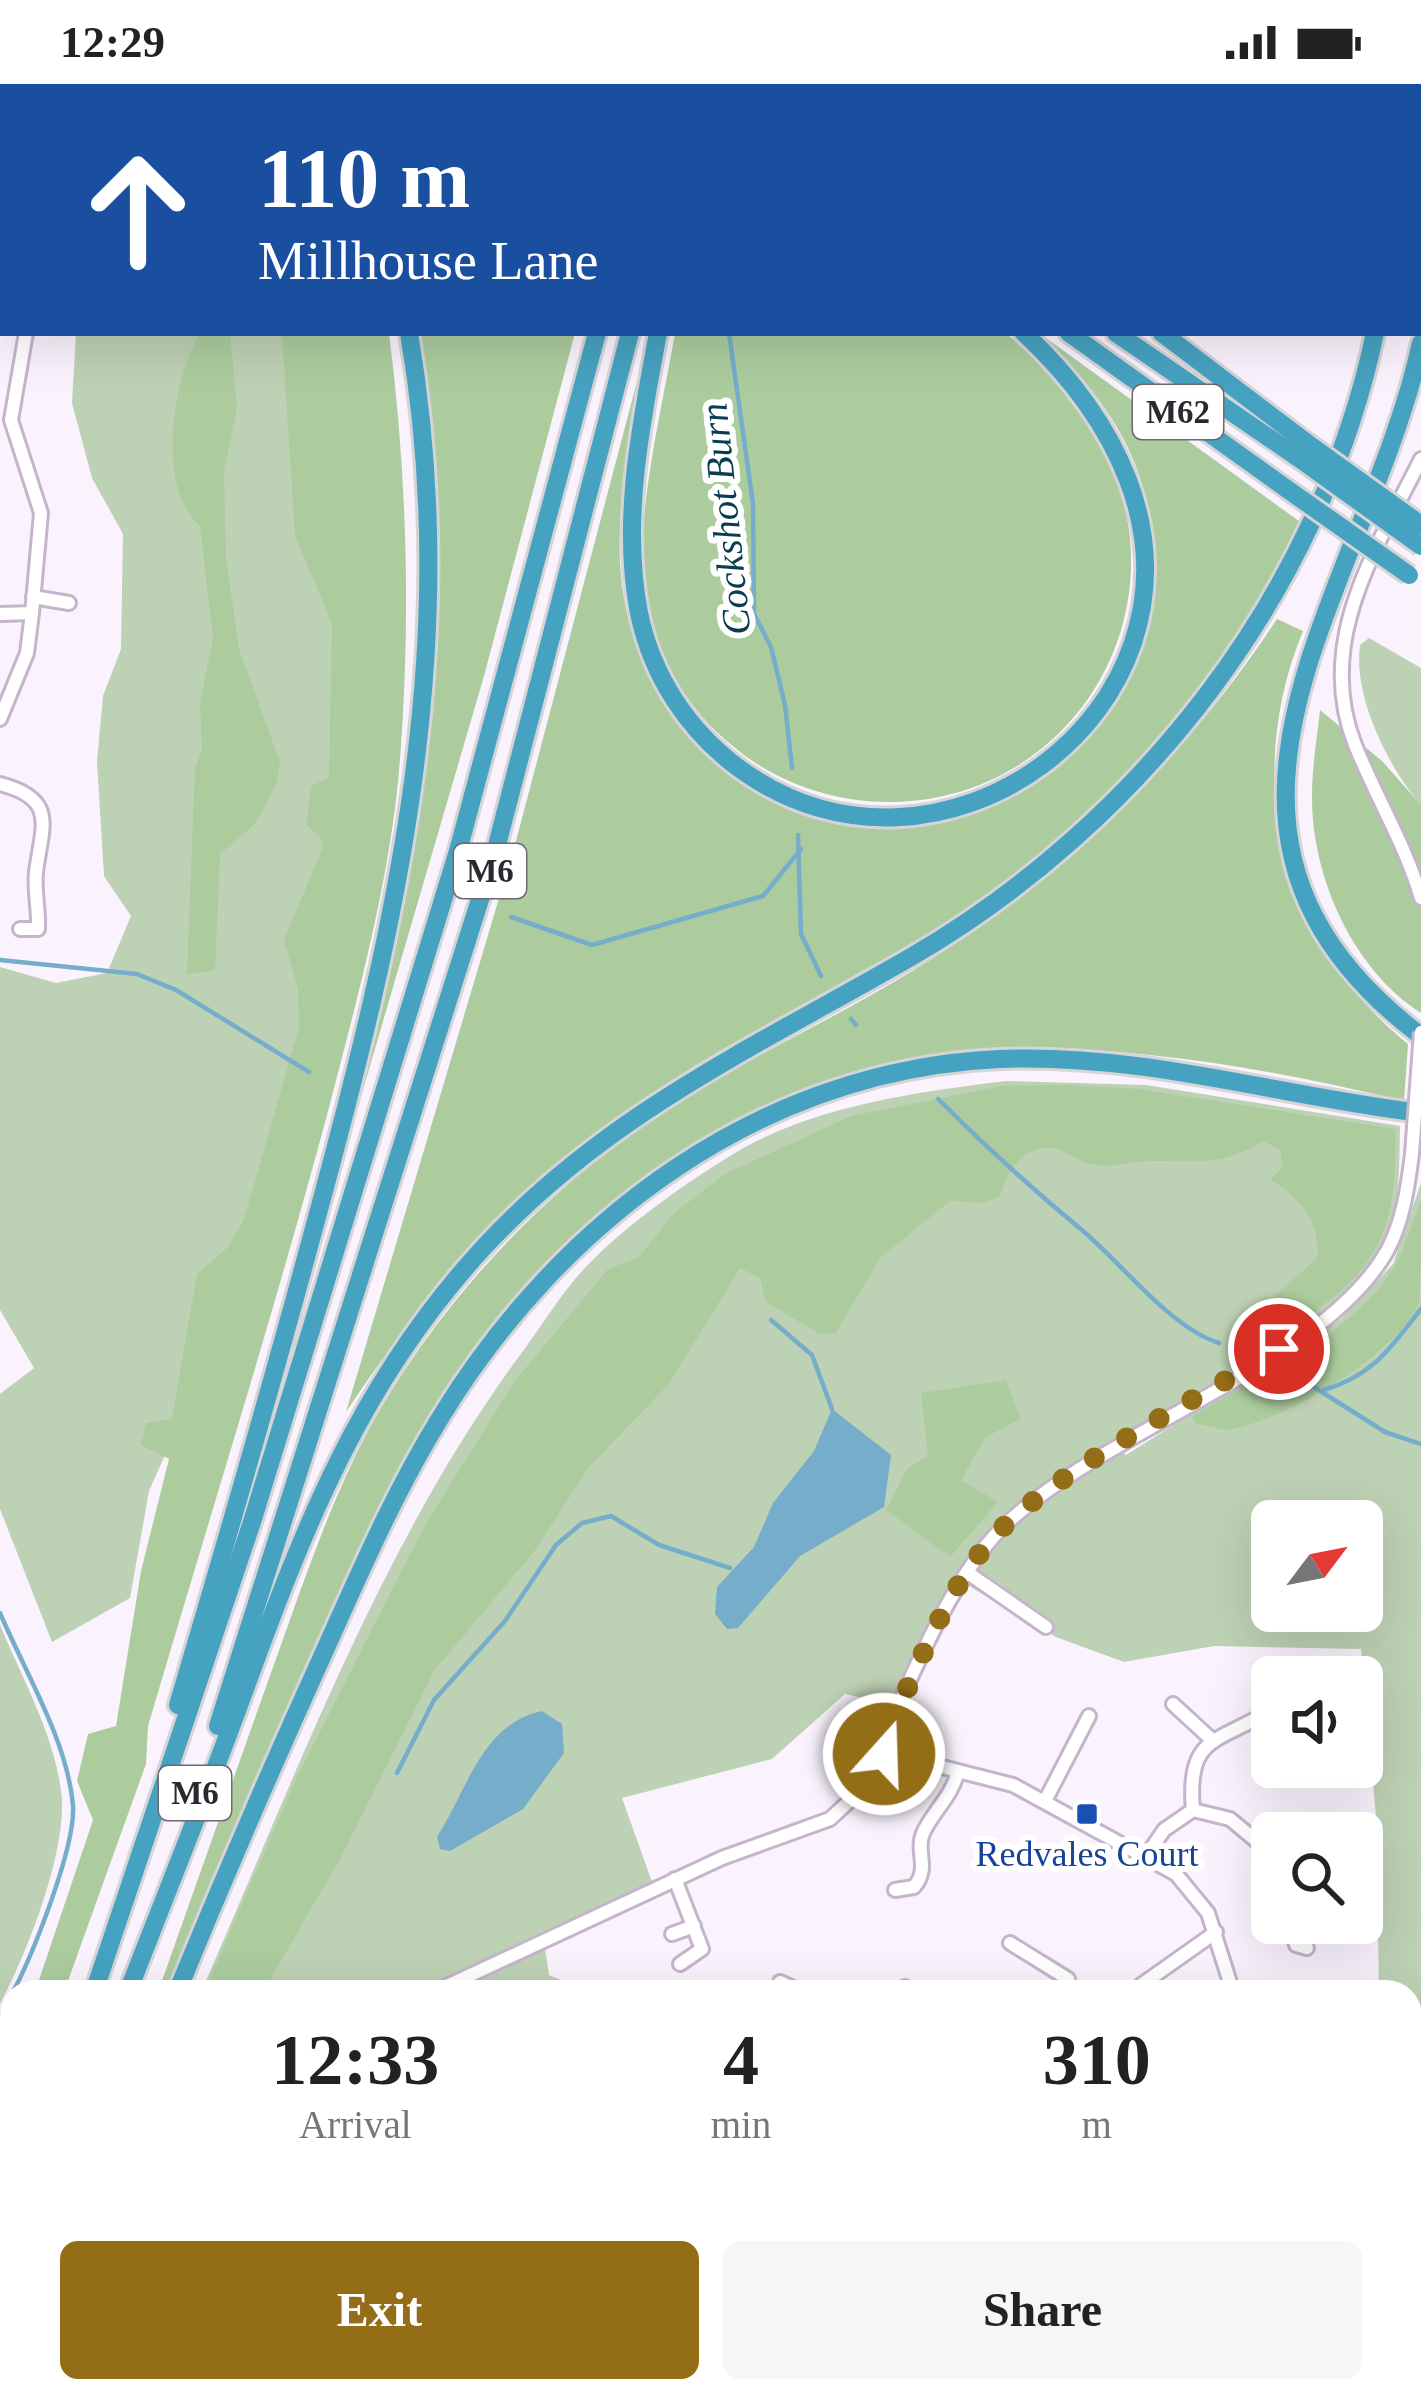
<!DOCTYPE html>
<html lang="en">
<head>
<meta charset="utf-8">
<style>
  body { margin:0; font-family:"Times New Roman",serif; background:#f6f6f6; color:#222; height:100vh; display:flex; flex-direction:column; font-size:45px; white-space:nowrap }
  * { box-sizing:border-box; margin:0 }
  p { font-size:39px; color:#767676 }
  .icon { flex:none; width:66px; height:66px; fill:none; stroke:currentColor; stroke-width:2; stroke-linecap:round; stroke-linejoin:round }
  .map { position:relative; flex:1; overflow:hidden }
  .details { position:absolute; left:0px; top:1896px; width:1422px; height:423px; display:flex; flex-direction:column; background:#fff; border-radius:36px 36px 0 0; box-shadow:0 12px 48px #0002 }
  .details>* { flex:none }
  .top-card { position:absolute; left:0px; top:0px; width:1422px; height:252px; box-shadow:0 12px 48px #0002; background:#1a4fa0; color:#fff; overflow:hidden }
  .needle { width:78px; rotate:58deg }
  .tools { position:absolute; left:1251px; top:1416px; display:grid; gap:24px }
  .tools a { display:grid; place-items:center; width:132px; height:132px; border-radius:18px; background:#fff; box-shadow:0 12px 48px #0002; font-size:60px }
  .pin { position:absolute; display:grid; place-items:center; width:102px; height:102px; color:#fff; margin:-51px; border:6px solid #fff; border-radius:50%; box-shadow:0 3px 12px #0007 }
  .me { position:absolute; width:132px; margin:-66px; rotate:20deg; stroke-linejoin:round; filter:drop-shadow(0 0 9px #0008) }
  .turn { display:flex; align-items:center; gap:42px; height:252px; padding:0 60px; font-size:54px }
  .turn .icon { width:156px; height:156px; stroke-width:2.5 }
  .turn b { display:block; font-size:84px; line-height:102px }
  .eta { display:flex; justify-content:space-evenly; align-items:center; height:204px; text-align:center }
  .eta b { font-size:72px; font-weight:700; line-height:84px }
  .button { display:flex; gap:24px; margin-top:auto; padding:24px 60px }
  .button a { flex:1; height:138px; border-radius:18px; background:#946d17; color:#fff; font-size:48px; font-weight:700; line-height:138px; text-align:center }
  .button a+a { background:#f6f6f6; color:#222 }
  .status { display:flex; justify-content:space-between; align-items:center; height:84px; padding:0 60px; background:#fff; direction:ltr }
  .status svg { height:33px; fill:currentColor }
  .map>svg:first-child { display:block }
</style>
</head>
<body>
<div class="status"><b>12:29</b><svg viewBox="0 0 49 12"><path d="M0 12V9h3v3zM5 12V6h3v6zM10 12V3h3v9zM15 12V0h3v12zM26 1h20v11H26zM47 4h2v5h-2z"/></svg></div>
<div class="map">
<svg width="1421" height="2317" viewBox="0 0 1421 2317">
  <rect width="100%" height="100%" fill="#faf3fd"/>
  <!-- green -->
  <g fill="#bdd1b4" fill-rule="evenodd">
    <polygon points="76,249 328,249 360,589 315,930 184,1328 149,1407 130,1514 52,1558 0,1425 0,1310 34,1284 0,1226 0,883 56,899 107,889 131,832 104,792 97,677 103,612 121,565 123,450 92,394 72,319"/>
    <path d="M 1369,554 L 1421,584 L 1421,721 C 1388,683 1353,613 1360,561 Z"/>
    <path d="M 1006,997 L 1146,1001 L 1400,1042 C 1399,1080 1401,1126 1384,1162 C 1353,1229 1181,1317 1115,1359 L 1126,1371 L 1341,1235 L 1393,1180 L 1421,1099 L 1421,1932 L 1410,1929 L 1410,1908 L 1379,1908 L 1376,1733 L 1361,1565 L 1214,1562 L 1124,1578 L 1056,1553 L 959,1496 L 895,1621 L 845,1610 L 772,1675 L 622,1714 L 652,1798 L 543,1851 L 549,1891 L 589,1908 L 201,1908 C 297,1690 380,1460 523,1267 C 543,1240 561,1210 583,1186 C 624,1142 684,1100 735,1069 C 813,1022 917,1008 1006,997 ZM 1272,1437 L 1362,1437 L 1362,1527 L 1272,1527 Z"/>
    <path d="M 0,1541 C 22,1594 54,1650 61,1707 C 69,1763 27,1870 0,1920 Z"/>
    <polygon points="41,2307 420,2307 415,2317 37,2317"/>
  </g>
  <!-- forest -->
  <g fill="#accc9e">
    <path d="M 200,249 L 230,249 L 237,324 L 224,388 L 226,475 L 239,565 L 280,678 L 277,698 L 255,740 L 220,770 L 215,886 L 187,890 L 195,685 L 202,665 L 200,618 L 213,553 L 200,442 C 155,404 173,294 200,249 Z"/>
    <path d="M 282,249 L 389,249 C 407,390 411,534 400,675 C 391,795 357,915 327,1031 C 272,1236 208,1438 148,1642 L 146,1680 L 64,1908 L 35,1908 L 93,1736 L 77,1697 L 88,1650 L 116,1642 L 141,1487 L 169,1375 L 141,1361 L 146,1339 L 172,1335 L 197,1190 L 227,1164 L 244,1135 L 299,944 L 298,906 L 284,856 L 323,763 L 320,753 L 306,741 L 311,702 L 329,694 L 332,539 L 295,452 Z"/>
    <path d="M 421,249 L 575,249 L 484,592 L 360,1016 C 379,921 403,827 419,731 C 444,571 438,409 421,249 Z"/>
    <path d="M 675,249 L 1006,249 C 1065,301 1122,373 1130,454 C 1143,595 1035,716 893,718 C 836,719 778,700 734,663 C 686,625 655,570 645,509 C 633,440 663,321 675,249 Z"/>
    <path d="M 1039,249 L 1303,440 C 1228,606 1088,760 930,853 C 839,906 740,949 653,1009 C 528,1095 429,1202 346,1328 L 516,757 L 649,252 C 636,336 609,429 624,514 C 634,576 666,626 712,669 C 916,860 1237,639 1135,380 C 1115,329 1078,287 1039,249 Z"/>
    <path d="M 1277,535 L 1303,547 C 1241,697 1282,858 1408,960 L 1404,1017 C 1267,984 1121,958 979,966 C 758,978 580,1125 457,1295 L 168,1908 L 158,1908 C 196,1801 234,1693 272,1586 C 301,1506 328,1422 368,1347 C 426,1240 511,1143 607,1068 C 694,999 797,955 892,899 C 1048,808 1178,686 1277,535 Z"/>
    <path d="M 1320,626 L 1382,677 L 1421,721 L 1421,929 C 1353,886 1311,792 1312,711 C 1312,683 1317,654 1320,626 Z"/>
    <path d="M 1069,1001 L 1139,1005 L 1395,1045 C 1399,1167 1366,1198 1265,1259 L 1248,1250 C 1260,1216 1295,1199 1318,1171 C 1317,1132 1302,1116 1270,1095 L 1283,1083 L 1280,1066 L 1263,1057 C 1219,1084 1194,1076 1147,1077 C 1129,1078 1109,1084 1091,1080 C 1072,1076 1061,1059 1039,1065 C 1017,1070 1005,1092 1000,1113 L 982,1119 L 950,1117 L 880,1174 L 836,1249 L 820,1250 L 766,1218 L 760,1194 L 740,1184 L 669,1300 L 588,1384 L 536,1465 L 434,1587 L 341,1773 L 263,1908 L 204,1908 L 297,1693 L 425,1441 L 515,1297 L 608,1185 L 639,1173 L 674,1129 L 725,1090 L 851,1032 L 1002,1002 Z"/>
    <path d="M 1421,1116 C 1421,1145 1421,1191 1419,1218 C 1399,1269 1285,1336 1232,1345 C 1221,1347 1207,1341 1196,1339 L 1192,1333 C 1259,1289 1348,1255 1393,1185 C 1405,1165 1412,1138 1421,1116 Z"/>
    <polygon points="1006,1296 1020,1335 986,1353 961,1396 998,1418 950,1473 886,1426 907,1385 928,1372 921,1309"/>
  </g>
  <!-- water -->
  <g fill="#75adca">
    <polygon points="832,1325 891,1371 884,1423 800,1472 738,1544 727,1545 715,1530 717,1503 754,1463 773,1419 814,1367"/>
    <path d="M 542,1627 L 562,1640 L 564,1669 L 523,1725 L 450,1767 L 440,1765 L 437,1753 C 467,1707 481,1640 542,1627 Z"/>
  </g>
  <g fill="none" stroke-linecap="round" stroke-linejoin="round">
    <!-- stream -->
    <g stroke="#75adca" stroke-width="4.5">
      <polyline points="33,0 33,3"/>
      <polyline points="206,3 213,0"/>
      <polyline points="0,66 3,65"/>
      <polyline points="729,249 753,420 754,530 771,563 785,621 792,684"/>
      <polyline points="798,751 801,850 821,892"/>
      <polyline points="511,833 592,861 763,812 801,765"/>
      <polyline points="0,876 137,890 176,906 309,988"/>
      <polyline points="851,935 856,941"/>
      <path d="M 938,1015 C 985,1062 1031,1104 1083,1147 C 1123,1181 1171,1244 1219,1259"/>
      <polyline points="771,1236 812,1271 832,1325"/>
      <polyline points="1287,1286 1385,1348 1421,1360"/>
      <path d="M 1324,1306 C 1374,1291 1390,1264 1421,1225"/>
      <path d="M 0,1529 C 25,1588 67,1656 73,1721 C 76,1762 33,1870 13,1908"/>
      <polyline points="397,1689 434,1616 505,1537 556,1461 582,1439 611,1432 659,1461 730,1484"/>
      <polyline points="0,1934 12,1911"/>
    </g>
    <defs>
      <g id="minor">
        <polyline points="0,209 3,209"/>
        <path d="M 1421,375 C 1376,465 1314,558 1355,661 C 1376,713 1405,760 1421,814"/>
        <polyline points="33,513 69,519"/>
        <polyline points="0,530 32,529 41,429 11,336 26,249"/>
        <polyline points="0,635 27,569 32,529"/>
        <path d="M 0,700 C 58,715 42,742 36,788 C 34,807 39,826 38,845 L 20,845"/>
        <polyline points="968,1489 1046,1543"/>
        <polyline points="1173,1620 1211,1655"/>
        <polyline points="879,1667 1013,1701 1176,1790 1208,1829 1233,1908"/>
        <polyline points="1045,1717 1089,1632"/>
        <path d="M 1193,1726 C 1186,1649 1219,1660 1272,1625"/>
        <polyline points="1147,1771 1164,1746 1193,1726 1230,1735 1272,1770"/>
        <polyline points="675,1795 702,1865 680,1880"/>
        <path d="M 895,1806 L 914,1803 C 931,1783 914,1767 924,1747 C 935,1725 952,1712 958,1687"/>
        <polyline points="1290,1839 1296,1861 1307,1864"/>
        <polyline points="672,1850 694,1842"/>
        <polyline points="1010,1859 1068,1895 1063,1908"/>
        <polyline points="780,1898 802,1908"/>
        <polyline points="1141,1901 1216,1848"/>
        <path d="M 434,1908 L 722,1774 L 830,1735 L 858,1709 C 897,1631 942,1503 1002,1444 C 1100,1347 1322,1282 1387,1167 C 1403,1138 1408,1102 1412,1070"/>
        <polyline points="904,1908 905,1903"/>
        <polyline points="1410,1942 1421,1944"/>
        <polyline points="1410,2031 1421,2044"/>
        <polyline points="0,2054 12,2055"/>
        <polyline points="772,2307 779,2317"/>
        <polyline points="1234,2307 1236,2317"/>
        <polyline points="569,2317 572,2307"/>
        <polyline points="881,2317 884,2307"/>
        <polyline points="1037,2317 1039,2307"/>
        <polyline points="1293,2317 1302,2307"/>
      </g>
      <g id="highway">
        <polyline points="354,0 355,3"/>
        <polyline points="730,0 733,3"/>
        <polyline points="754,0 757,3"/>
        <polyline points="795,0 799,3"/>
        <polyline points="815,0 818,3"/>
        <polyline points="962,0 964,3"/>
        <polyline points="660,3 660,0"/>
        <polyline points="692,3 693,0"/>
        <polyline points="1402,3 1402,0"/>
        <path d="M 658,249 C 641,340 621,436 639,529 C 652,592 688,647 740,685 C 938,829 1217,628 1128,396 C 1106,339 1068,290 1024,249"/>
        <polyline points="1069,249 1287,405"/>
        <polyline points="1116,249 1300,375"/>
        <polyline points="1162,249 1307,359"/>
        <path d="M 1421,259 C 1368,505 1145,743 1421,952"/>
        <path d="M 178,1621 C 226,1459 273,1297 317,1133 C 398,835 462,560 409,249"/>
        <polyline points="218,1642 496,765 630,249"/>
        <polyline points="94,1908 252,1438 458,767 597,249"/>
        <path d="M 128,1908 C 167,1807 208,1707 245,1605 C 305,1440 362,1295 484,1163 C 608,1029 757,962 911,873 C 1140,740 1320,510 1375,249"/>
        <path d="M 177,1908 C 223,1796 271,1685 321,1575 C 358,1493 394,1408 442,1331 C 563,1134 762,986 999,975 C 1144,969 1279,1012 1421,1029"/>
        <polyline points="0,2155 12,2124"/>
        <polyline points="0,2261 12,2228"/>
        <polyline points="15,2317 19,2307"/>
      </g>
    </defs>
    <!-- minor casing -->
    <use href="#minor" stroke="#c5b5cb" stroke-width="18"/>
    <!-- highway casing -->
    <use href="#highway" stroke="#d5d4d6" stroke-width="24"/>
    <!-- minor -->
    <use href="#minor" stroke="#fff" stroke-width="12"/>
    <!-- highway -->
    <use href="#highway" stroke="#46a2c1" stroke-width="18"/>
    <defs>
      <polyline id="minor-bridge" points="1412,1070 1421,948"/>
      <g id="highway-bridge">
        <polyline points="1307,359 1421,441"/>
        <polyline points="1300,375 1421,462"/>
        <polyline points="1287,405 1409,491"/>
      </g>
    </defs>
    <!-- minor-bridge casing -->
    <use href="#minor-bridge" stroke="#c5b5cb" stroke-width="18" stroke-linecap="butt"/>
    <!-- highway-bridge casing -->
    <use href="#highway-bridge" stroke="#d5d4d6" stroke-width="24" stroke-linecap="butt"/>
    <!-- minor-bridge -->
    <use href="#minor-bridge" stroke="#fff" stroke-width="12"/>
    <!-- highway-bridge -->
    <use href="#highway-bridge" stroke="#46a2c1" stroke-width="18"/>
  </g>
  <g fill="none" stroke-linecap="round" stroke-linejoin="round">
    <!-- route -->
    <path stroke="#946d17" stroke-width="21" stroke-dasharray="0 37.8" d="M 884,1670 L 879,1667 C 911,1601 938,1522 984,1464 C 1043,1391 1195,1317 1279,1265"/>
  </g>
  <!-- markers -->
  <rect fill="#1a4fb4" stroke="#fff" stroke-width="4.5" x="1075" y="1718" width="24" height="24" rx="6"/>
  <g text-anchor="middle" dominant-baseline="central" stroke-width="12" stroke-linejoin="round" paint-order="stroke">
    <!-- shield labels -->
    <g fill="#fff" stroke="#6c686e" stroke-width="3">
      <rect x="1133" y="301" width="90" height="54" rx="9"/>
      <rect x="454" y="760" width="72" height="54" rx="9"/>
      <rect x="159" y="1682" width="72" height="54" rx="9"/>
    </g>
    <g font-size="33" font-weight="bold" fill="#2d2730">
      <text x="1178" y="328">M62</text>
      <text x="490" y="787">M6</text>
      <text x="195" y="1709">M6</text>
    </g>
    <!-- transit labels -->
    <g font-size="36" fill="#164399" stroke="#fff">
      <text x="1087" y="1770">Redvales Court</text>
    </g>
    <!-- water labels -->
    <g font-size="39" font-style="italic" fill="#0a3c50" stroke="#fff">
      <text transform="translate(725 435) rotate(-96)">Cockshot Burn</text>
    </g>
  </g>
</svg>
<div class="tools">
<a><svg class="needle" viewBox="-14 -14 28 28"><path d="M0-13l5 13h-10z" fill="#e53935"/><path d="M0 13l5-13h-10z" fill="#767676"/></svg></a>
<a><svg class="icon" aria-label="sound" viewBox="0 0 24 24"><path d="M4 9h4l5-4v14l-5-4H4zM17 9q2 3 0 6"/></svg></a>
<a><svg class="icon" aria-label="search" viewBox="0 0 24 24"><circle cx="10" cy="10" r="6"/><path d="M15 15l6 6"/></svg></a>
</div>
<div class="pin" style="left:1279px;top:1265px;background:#d93025"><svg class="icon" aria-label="arrive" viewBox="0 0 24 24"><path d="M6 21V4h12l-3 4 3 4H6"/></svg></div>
<svg class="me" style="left:884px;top:1670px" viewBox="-20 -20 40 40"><circle r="17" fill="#946d17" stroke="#fff" stroke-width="3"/><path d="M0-11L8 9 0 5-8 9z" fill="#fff"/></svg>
<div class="top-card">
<div class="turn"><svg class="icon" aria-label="ahead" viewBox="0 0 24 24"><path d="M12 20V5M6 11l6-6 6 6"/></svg><div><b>110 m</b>Millhouse Lane</div></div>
</div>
<section class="details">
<div class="eta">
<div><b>12:33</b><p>Arrival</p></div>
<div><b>4</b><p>min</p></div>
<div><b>310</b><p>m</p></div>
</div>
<div class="button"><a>Exit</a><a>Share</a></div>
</section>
</div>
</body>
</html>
